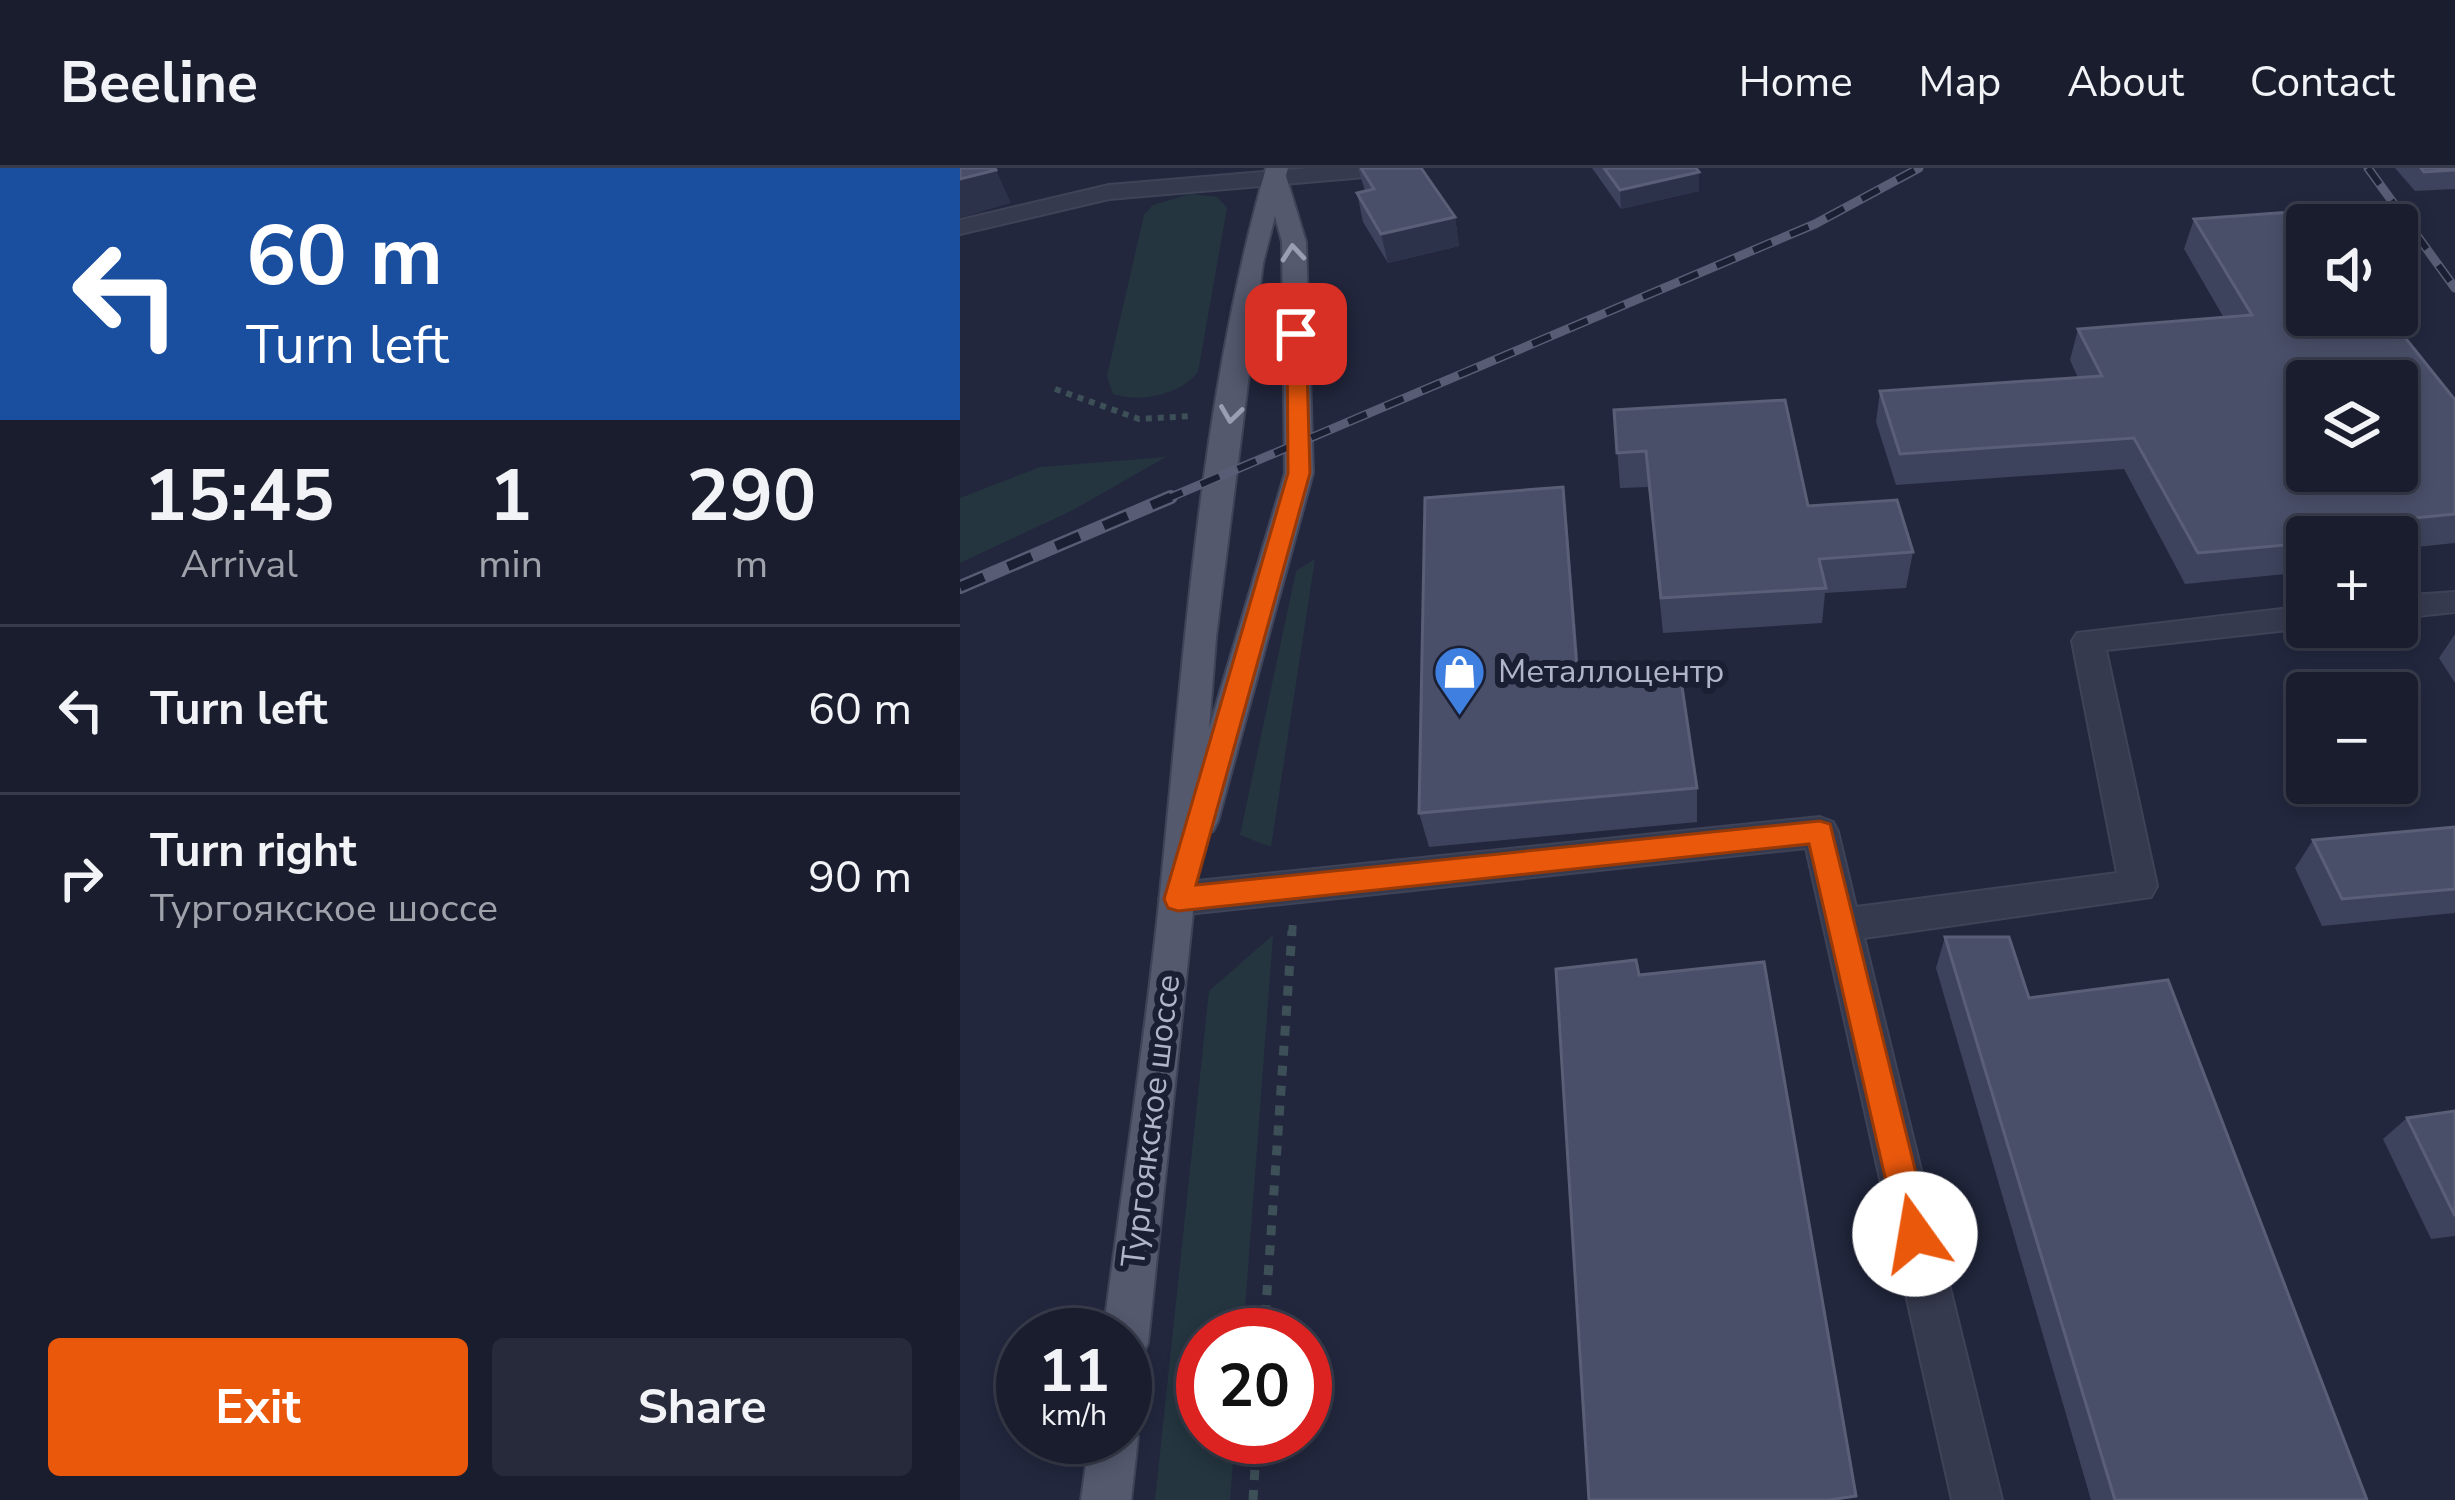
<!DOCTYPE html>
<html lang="en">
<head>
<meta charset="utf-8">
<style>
  body { margin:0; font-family:"Nunito Sans",sans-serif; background:#272a3a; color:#f1f3f6; height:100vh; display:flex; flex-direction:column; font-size:45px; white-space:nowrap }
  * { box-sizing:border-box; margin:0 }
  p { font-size:39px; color:#9fa2aa }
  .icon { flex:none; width:66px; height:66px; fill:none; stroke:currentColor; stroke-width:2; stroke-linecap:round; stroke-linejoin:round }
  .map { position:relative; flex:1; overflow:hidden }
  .details { display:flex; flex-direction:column; background:#1a1d2e; width:960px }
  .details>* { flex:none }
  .banner { background:#1a4fa0; color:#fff; overflow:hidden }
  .buttons { position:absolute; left:1326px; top:36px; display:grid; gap:24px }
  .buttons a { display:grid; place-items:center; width:132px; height:132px; border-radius:12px; background:#1a1d2e; box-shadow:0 6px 18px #0003,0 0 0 3px #383b4a; font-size:60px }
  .speed { position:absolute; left:36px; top:1140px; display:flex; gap:24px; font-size:60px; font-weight:700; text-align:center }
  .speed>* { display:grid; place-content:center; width:156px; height:156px; border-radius:50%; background:#1a1d2e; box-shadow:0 6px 18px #0003,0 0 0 3px #383b4a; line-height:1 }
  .speed small { font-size:30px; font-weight:400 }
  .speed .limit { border:18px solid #d22; background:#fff; color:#111 }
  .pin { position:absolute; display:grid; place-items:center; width:102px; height:102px; color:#fff; margin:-51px; border-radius:24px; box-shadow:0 6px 18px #0006 }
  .me { position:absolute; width:132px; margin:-66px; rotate:347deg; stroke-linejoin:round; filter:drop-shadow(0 0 9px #0008) }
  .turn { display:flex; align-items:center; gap:42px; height:252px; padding:0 48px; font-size:54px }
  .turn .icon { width:156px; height:156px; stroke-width:2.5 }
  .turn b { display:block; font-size:84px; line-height:102px }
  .eta { display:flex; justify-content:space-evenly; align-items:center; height:204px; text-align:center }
  .eta b { font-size:72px; font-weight:700; line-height:84px }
  .button { display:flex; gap:24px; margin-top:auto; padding:24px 48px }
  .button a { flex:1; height:138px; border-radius:12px; background:#ea580c; color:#fff; font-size:48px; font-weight:700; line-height:138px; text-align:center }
  .button a+a { background:#272a3a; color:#f1f3f6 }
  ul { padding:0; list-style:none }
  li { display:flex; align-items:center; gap:36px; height:168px; padding:0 48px; border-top:3px solid #383b4a }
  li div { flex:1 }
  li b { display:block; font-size:45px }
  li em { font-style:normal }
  header { display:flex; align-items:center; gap:72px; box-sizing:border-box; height:168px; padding:0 60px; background:#1a1d2e; border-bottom:3px solid #383b4a }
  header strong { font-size:57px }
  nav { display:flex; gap:66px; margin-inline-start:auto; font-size:42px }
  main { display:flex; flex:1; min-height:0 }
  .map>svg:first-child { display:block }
</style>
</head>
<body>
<header>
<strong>Beeline</strong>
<nav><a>Home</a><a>Map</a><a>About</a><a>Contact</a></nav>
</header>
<main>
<section class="details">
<div class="banner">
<div class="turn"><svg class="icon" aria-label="left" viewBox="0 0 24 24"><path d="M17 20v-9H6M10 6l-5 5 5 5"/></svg><div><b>60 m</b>Turn left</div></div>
</div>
<div class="eta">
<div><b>15:45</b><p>Arrival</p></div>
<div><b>1</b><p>min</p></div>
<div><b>290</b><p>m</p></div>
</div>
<ul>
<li><svg class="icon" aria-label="left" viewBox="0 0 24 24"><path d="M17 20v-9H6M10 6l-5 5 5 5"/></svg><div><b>Turn left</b></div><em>60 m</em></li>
<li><svg class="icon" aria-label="right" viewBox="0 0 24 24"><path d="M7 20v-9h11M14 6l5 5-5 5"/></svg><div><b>Turn right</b><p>Тургоякское шоссе</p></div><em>90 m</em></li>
</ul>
<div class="button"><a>Exit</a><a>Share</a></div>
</section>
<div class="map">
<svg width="1495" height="1332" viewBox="0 0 1495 1332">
  <rect width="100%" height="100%" fill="#22273e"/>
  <!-- green -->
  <g fill="#24353f">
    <path d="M 230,26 L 257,29 L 267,40 L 238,204 C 219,227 181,235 153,226 L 147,208 L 184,47 L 193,37 Z"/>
    <polygon points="206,289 113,342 0,395 0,330 80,299"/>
    <polygon points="355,391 311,679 280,667 336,403"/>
    <polygon points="313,767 283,1167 243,1167 243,1269 275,1269 270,1332 195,1332 249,823"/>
  </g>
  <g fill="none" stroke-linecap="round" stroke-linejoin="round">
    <defs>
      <g id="minor">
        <polygon points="350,0 439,0 428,7 149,31 0,66 0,52 149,17"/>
        <polygon points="1495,424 1495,444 1437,450 1437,428"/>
        <polygon points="1347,438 1347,459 1351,459 1347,460 1146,482 1197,718 1191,729 904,770 1042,1332 992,1332 846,680 218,747 205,742 199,731 205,720 218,715 860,649 873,654 878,664 896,739 1157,705 1112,473 1117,465"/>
      </g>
      <g id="major">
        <path d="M 306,0 L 328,0 L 326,8 L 346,74 L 353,305 L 258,653 L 253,663 L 241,667 L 188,1175 L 181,1191 L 165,1198 L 165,1167 L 143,1167 C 162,1020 185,873 200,726 C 224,487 240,232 306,0 ZM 315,48 L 322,74 L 325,305 L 249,561 L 256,469 L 303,95 Z"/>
        <polygon points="165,1249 171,1252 178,1269 171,1332 121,1332 130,1269 165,1269"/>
      </g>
    </defs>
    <!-- minor casing -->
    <use href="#minor" stroke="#3f4357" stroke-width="4"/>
    <!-- major casing -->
    <use href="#major" stroke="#3f4357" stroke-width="4"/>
    <!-- path-far2 -->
    <polyline stroke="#3d4f57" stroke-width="6" stroke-dasharray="6 6" stroke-linecap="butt" points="95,221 179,251 232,248"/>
    <!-- path-far1 -->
    <polyline stroke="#3d4f57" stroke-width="8" stroke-dasharray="9 9" stroke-linecap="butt" points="332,766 333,755"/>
    <!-- path -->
    <g stroke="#3d4f57" stroke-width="9" stroke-dasharray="10 10" stroke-linecap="butt">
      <polyline points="304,1167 332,763"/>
      <polyline points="293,1332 297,1269"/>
    </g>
    <!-- minor -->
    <use href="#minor" fill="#363a4e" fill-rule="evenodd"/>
    <!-- major -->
    <use href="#major" fill="#54596e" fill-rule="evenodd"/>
    <defs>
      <g id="rail-far1">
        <polyline points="1408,0 1495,120"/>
        <polyline points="204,332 855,56 959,0"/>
      </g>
      <polyline id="rail" points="0,419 211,329"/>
    </defs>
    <!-- rail-far1 casing -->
    <use href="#rail-far1" stroke="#585d75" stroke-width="9"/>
    <!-- rail casing -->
    <use href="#rail" stroke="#585d75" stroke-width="14"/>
    <!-- rail-far1 -->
    <use href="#rail-far1" stroke="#1b1f33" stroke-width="6" stroke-dasharray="20" stroke-linecap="butt"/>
    <!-- rail -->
    <use href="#rail" stroke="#1b1f33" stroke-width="9" stroke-dasharray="26" stroke-linecap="butt"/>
  </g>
  <!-- wall -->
  <g fill="#3d435c">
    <polygon points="398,0 495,49 499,78 428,95 403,54 397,25 405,23"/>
    <polygon points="632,0 736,0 739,4 739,23 661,41"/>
    <polygon points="1435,0 1495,0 1495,21 1455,23"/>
    <polygon points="1234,51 1495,232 1495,375 1437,381 1437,369 1347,369 1347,404 1225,416 1164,301 936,317 916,254 920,223 1118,210 1110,192 1118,161 1264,150 1224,81"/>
    <polygon points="654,242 848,338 953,384 946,420 865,425 862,455 703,465 688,319 660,320"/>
    <polygon points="607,356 620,514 737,620 737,654 469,679 459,645"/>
    <polygon points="1495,466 1495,515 1479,490"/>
    <polygon points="1495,659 1495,745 1362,758 1335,700 1353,672"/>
    <polygon points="985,769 1069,830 1407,1332 1131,1332 976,800"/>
    <polygon points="1495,943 1495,1068 1471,1071 1423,971 1447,950"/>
  </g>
  <!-- shaded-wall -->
  <g fill="#2d324b">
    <polygon points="36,2 51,35 0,50 0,11"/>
    <polygon points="739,4 739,23 661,41 660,22"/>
    <polygon points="495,49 499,78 428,95 421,66"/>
    <polygon points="603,319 607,356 623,550 618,514"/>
  </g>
  <!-- building -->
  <g fill="#494f68" stroke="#5a5f77" stroke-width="3" fill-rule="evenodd">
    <polygon points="0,0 35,0 36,2 0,11"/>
    <polygon points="401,0 461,0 495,49 421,66 397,25 414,21"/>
    <polygon points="644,0 736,0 739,4 660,22"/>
    <polygon points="1461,0 1495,0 1495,2 1464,4"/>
    <path d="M 1344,43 L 1355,57 L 1347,57 L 1347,147 L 1427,147 L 1495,232 L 1495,346 L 1373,358 L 1381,369 L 1347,369 L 1347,375 L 1238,385 L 1174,270 L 940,286 L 920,223 L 1142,208 L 1118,161 L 1292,147 L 1234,51 ZM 1347,213 L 1437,213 L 1437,303 L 1347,303 Z"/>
    <polygon points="825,232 848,338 937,332 953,384 859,391 866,420 701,430 686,283 657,285 654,242"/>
    <polygon points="603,319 618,514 720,505 737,620 459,645 465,330"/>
    <polygon points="1495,659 1495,721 1382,731 1353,672"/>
    <polygon points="985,769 1049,769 1069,830 1208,812 1407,1332 1155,1332"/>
    <polygon points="676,792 679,807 804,794 896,1328 869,1332 629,1332 596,801"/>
    <polygon points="1495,943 1495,1048 1447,950"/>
  </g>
  <!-- one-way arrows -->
  <defs><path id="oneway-chevron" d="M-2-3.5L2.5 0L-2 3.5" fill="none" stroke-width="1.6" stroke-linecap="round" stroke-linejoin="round" transform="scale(3)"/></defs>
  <g stroke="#9a9eb2">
    <use href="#oneway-chevron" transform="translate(333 85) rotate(-95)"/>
    <use href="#oneway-chevron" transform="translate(271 246) rotate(98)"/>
  </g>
  <!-- route -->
  <polygon fill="#ea580c" stroke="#983908" stroke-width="3" points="336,160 346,166 350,305 236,717 860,653 870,656 971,1066 966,1078 955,1083 943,1078 938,1066 849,676 218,743 208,740 204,731 328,305 327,166"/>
  <!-- icons -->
  <defs>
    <symbol id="shop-pin" viewBox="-11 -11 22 30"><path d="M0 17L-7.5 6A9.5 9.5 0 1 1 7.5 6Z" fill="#3f7fe0" stroke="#1b1f33"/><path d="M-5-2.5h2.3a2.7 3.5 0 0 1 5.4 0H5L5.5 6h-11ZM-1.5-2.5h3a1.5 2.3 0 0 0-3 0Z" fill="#fff"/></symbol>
  </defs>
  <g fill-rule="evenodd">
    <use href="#shop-pin" x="470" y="474" width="59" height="81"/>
  </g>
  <g text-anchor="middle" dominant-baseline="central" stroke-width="12" stroke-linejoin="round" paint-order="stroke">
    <!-- poi labels -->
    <g font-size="33" fill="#b2b5c9" stroke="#1b1f33" text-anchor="start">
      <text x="538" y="503">Металлоцентр</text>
    </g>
    <!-- street labels -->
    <g font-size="33" fill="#b2b5c9" stroke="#1b1f33">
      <text transform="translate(191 953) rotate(-83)">Тургоякское шоссе</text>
    </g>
  </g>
</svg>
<div class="buttons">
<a><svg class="icon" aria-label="sound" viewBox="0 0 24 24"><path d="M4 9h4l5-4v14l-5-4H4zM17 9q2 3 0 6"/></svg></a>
<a><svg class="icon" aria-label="layers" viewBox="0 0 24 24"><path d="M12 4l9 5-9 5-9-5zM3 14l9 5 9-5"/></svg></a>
<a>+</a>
<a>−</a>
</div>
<div class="speed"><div>11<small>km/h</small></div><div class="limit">20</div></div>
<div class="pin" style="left:336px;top:166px;background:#d93025"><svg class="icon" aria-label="arrive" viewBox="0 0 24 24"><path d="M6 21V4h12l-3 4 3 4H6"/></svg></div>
<svg class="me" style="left:955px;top:1066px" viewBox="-20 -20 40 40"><circle r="19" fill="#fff"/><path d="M0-13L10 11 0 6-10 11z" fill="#ea580c"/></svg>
</div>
</main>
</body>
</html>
